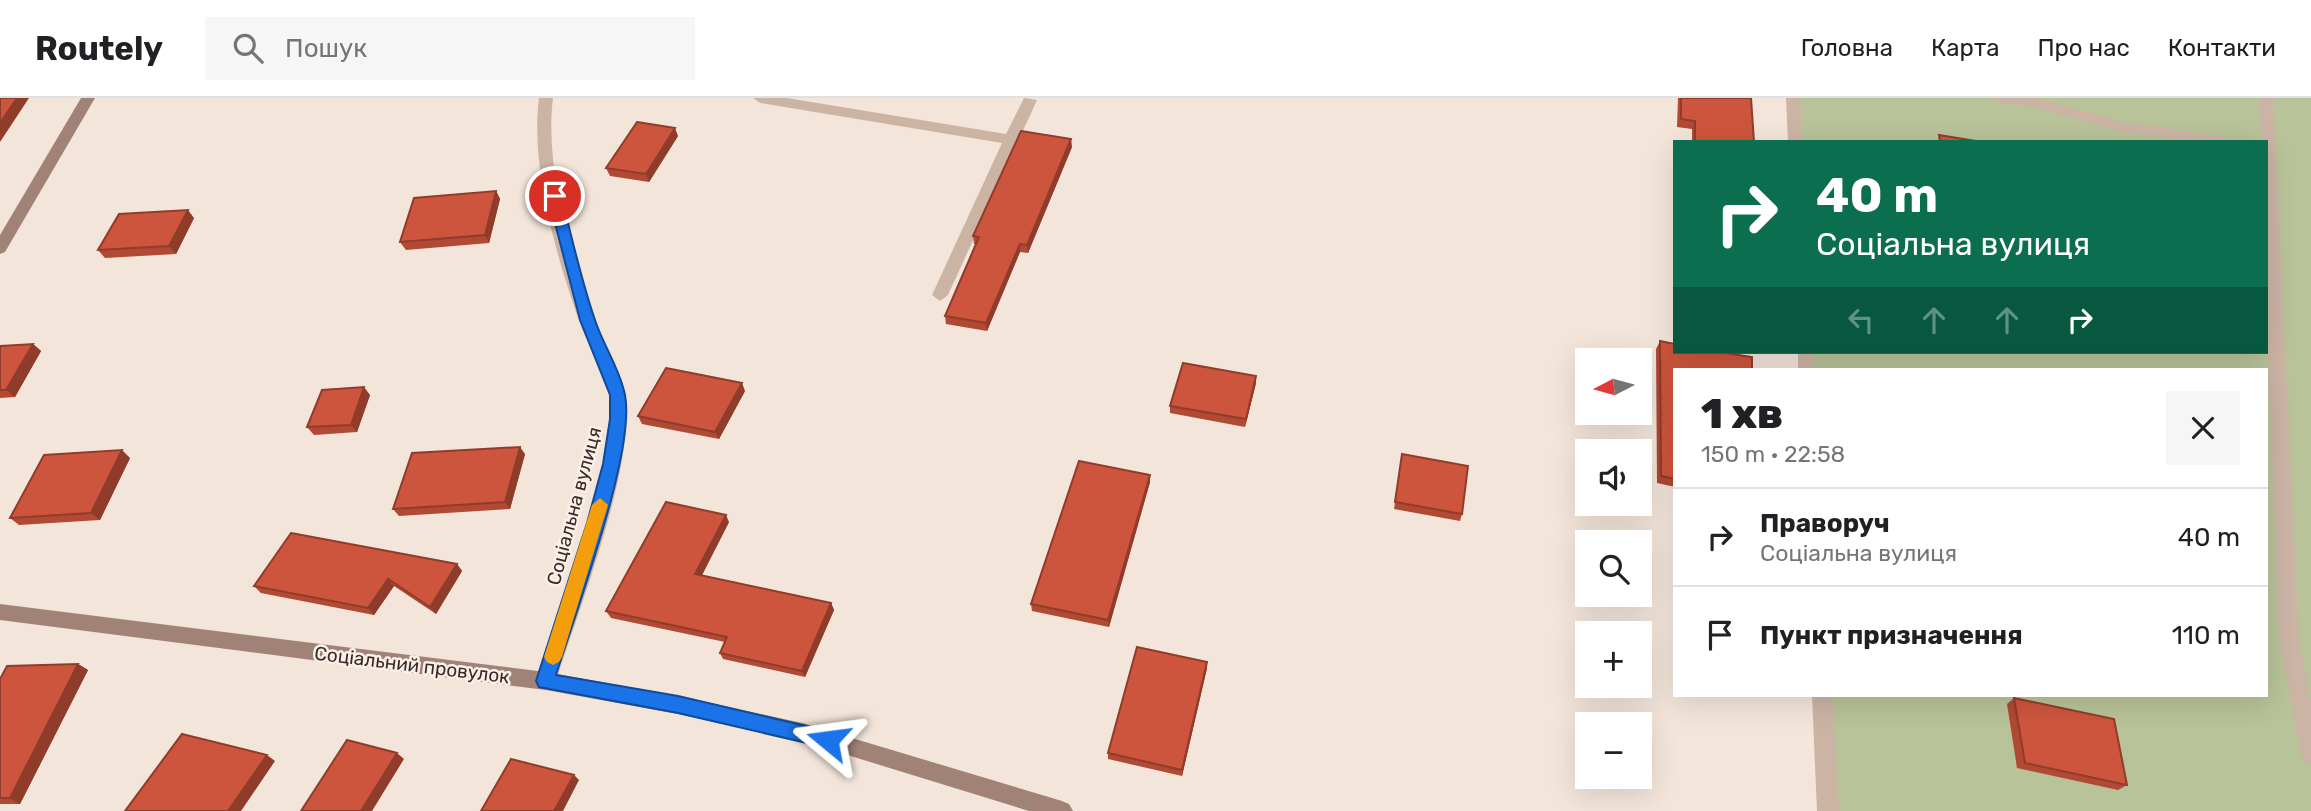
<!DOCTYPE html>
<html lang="uk">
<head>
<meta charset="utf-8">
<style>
  body { margin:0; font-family:Rubik,sans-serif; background:#f6f6f6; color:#202124; height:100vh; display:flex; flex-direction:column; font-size:26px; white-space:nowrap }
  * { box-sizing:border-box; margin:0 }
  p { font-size:23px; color:#757577 }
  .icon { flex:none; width:38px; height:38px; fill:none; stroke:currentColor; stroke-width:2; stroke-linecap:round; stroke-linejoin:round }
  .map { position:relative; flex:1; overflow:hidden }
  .side { position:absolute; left:1673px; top:270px; width:595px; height:329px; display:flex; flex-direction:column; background:#fff; border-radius:0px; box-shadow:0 7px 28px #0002 }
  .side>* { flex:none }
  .top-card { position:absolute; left:1673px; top:42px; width:595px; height:214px; border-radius:0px; box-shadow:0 7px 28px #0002; background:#0b6e4f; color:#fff; overflow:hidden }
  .needle { width:46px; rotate:264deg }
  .fabs { position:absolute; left:1575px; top:250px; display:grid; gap:14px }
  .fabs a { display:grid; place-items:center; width:77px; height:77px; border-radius:0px; background:#fff; box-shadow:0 7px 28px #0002; font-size:35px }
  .pin { position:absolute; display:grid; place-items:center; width:60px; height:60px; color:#fff; margin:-30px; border:4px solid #fff; border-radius:50%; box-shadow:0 2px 7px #0007 }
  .me { position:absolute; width:77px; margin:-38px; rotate:286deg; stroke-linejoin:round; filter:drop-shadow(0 0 5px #0008) }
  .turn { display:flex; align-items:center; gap:24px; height:147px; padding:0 28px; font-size:32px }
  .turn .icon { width:91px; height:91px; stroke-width:2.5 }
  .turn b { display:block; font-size:49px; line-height:60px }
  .lanes { display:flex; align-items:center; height:66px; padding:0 28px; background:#0003; justify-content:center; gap:35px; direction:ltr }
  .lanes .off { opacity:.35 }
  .round { display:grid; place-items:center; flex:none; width:74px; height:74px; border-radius:0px; background:#f6f6f6 }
  .headline { display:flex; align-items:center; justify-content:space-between; height:119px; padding:0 28px }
  h1 { font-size:42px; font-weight:800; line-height:52px }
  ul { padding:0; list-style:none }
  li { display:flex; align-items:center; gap:21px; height:98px; padding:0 28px; border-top:2px solid #e0e0e0 }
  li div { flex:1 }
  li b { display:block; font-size:26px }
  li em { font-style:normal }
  header { display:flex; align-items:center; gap:42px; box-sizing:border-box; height:98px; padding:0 35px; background:#fff; border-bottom:2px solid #e0e0e0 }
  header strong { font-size:33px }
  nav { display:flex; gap:38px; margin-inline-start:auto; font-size:24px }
  .search { width:490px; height:63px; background:#f6f6f6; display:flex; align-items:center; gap:18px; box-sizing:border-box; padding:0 24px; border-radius:0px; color:#757577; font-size:26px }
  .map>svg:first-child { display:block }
</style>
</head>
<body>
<header>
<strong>Routely</strong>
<div class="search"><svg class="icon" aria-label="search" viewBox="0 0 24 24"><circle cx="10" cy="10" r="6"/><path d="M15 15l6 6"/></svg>Пошук</div>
<nav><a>Головна</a><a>Карта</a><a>Про нас</a><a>Контакти</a></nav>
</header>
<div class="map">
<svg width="2311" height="713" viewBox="0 0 2311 713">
  <rect width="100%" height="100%" fill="#f3e5da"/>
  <!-- green -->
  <polygon fill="#b8c399" points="1793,0 2311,0 2311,713 1828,713 1822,597 2266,597 2266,271 1806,271 1806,254 2266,254 2266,44 1795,44"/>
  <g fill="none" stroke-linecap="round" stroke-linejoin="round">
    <!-- lane -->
    <g fill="#ccb4a5" fill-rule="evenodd">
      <polygon points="753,0 787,0 1006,36 1024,0 1037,2 948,197 940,203 932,197 1002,45 760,5"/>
      <polygon points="1993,0 2036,0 2124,24 2226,39 2233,44 2192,44 2124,34 2036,10 2000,5"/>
    </g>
    <!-- street -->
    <g fill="#ccb4a5" fill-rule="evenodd">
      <path d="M 539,0 L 553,0 C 544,71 572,161 597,227 C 605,250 621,272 625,296 C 637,365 578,513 556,583 L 553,589 L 546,592 L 539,589 L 536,583 C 560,512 619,368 609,297 C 605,272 589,250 581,228 C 557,161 530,70 539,0 Z"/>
      <polygon points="1786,0 1800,0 1802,44 1788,44"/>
      <polygon points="2259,0 2273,0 2299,542 2311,604 2311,666 2304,663 2301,656 2279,542 2266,193 2266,44 2261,44"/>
      <rect x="1798" y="254" width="16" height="17"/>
      <polygon points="1812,597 1832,597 1839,713 1817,713"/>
    </g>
    <!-- secondary -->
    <g fill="#a08276" fill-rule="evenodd">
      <polygon points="81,0 95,0 5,154 0,156 0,137"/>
      <polygon points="0,506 546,574 678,598 802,625 1062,703 1069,706 1073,713 1029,713 802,643 678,616 546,592 0,522"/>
    </g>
  </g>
  <!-- wall -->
  <g fill="#b14934">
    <polygon points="1678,0 1751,0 1754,44 1692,44 1692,31 1677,29"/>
    <polygon points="678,38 649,84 610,78 606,70"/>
    <polygon points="1072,49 1028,155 1020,154 987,233 946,226 945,218 976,146 974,146 973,138"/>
    <polygon points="496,93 500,101 489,145 406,152 400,144"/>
    <polygon points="194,120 176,156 105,160 98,152"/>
    <polygon points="1660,243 1675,271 1675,389 1657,385 1656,251"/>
    <polygon points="33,246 41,253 15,299 0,300 0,248"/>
    <polygon points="1256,278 1256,285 1245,329 1170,315 1170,308"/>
    <polygon points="745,293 719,341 642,326 638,318"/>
    <polygon points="370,297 357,334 314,337 307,329"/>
    <polygon points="525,356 510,411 399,418 393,411"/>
    <polygon points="1402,356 1462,416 1460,423 1394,411"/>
    <polygon points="130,360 100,422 19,427 10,420"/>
    <polygon points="1150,377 1150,384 1109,529 1032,513 1031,506"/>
    <polygon points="729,424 702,477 831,505 834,512 805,579 723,561 720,555 725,544 611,520 606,513"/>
    <polygon points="457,466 462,473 436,516 394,488 374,517 261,495 254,488"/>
    <polygon points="78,566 88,572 20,706 0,706 0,581"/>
    <polygon points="1207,570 1182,678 1108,661 1108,655"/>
    <polygon points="2014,600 2127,687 2118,692 2017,670 2007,606"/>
  </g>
  <!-- shaded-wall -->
  <g fill="#903c2b">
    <polygon points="17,0 29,0 0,44 0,25"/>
    <polygon points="675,30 678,38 649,84 646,76"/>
    <polygon points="1071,41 1072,49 1028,155 1027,147"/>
    <polygon points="496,93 500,101 489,145 485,137"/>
    <polygon points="188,112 194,120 176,156 169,148"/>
    <polygon points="1020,146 1020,154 987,233 986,225"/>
    <polygon points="33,246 41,253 15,299 6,292"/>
    <polygon points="1256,278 1256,285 1245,329 1246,321"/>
    <polygon points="742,285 745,293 719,341 715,334"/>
    <polygon points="364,289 370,297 357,334 351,327"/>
    <polygon points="520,349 525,356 510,411 505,404"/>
    <polygon points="122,352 130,360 100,422 91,415"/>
    <polygon points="1150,377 1150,384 1109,529 1108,522"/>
    <polygon points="726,417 729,424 699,483 695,476"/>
    <polygon points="457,466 462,473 436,516 430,509"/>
    <polygon points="388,481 394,488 374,517 368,510"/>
    <polygon points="831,505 834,512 805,579 802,573"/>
    <polygon points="1207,564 1207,570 1182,678 1182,672"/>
    <polygon points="78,566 88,572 20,706 10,700"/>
    <polygon points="397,655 404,661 372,713 361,713"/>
    <polygon points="267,657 275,663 241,713 228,713"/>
    <polygon points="574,677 579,682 563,713 554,713"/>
  </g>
  <!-- building -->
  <g fill="#ce553d" stroke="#903c2b" stroke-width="2">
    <polygon points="0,0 17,0 0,25"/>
    <polygon points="1681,0 1751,0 1754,44 1695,44 1695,23 1681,21"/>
    <polygon points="637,24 675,30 646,76 606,70"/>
    <polygon points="1021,33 1071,41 1027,147 1020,146 986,225 945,218 979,139 973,138"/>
    <polygon points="1939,37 1982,44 1940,44"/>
    <polygon points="496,93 485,137 400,144 414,100"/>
    <polygon points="188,112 169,148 98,152 119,116"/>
    <polygon points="1660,243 1675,246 1675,254 1719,254 1752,259 1752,271 1675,271 1675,381 1661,378"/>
    <polygon points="33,246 6,292 0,292 0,248"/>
    <polygon points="1183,265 1256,278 1246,321 1170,308"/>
    <polygon points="666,270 742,285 715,334 638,318"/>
    <polygon points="364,289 351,327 307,329 322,292"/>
    <polygon points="520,349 505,404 393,411 412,355"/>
    <polygon points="122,352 91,415 10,420 44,357"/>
    <polygon points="1402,356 1468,368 1462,416 1395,404"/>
    <polygon points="1079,363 1150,377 1108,522 1031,506"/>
    <polygon points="666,404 726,417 695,476 831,505 802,573 720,555 727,539 606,513"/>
    <polygon points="291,435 457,466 430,509 388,481 368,510 254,488"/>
    <polygon points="1137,549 1207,564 1182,672 1108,655"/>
    <polygon points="78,566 10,700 0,700 0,581 7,568"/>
    <polygon points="2014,600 2114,621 2127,687 2025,665"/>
    <polygon points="182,636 267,657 228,713 125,713"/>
    <polygon points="347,642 397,655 361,713 301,713"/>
    <polygon points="511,661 574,677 554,713 481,713"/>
  </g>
  <!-- route -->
  <path fill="#1a73e8" stroke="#114b97" stroke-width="2" d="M 555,93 L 561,98 C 572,139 581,182 595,222 C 603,247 620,271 625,297 C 636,353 575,516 556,577 L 678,598 L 828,633 L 834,635 L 837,642 L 834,648 L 828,650 L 678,615 L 539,589 L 536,583 L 587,425 L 603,366 L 610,321 L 610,297 L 580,222 L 548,98 Z"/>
  <!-- slow -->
  <polygon fill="#f59e0b" points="600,400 608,407 562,559 559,564 553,567 547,564 544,559 592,407"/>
  <g text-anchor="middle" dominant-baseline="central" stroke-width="5" stroke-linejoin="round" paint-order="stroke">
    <!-- street labels -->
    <g font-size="19" fill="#372b27" stroke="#fbf0e7">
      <text transform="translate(574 408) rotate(-75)">Соціальна вулиця</text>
      <text transform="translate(412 567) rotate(7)">Соціальний провулок</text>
    </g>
  </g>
</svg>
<div class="fabs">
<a><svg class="needle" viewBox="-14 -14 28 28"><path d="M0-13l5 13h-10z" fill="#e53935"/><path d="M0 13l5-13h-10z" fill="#757577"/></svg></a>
<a><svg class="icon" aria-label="sound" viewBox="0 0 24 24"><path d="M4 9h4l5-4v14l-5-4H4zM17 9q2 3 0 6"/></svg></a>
<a><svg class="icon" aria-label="search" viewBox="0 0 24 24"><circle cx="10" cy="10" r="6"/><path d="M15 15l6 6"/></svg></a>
<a>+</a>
<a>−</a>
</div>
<div class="pin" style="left:555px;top:98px;background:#d93025"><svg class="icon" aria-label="arrive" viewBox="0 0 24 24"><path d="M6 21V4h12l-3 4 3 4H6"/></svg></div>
<svg class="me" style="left:828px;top:642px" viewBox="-20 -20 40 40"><path d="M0-17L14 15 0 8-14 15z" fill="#1a73e8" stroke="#fff" stroke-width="4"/></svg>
<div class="top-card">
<div class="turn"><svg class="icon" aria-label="right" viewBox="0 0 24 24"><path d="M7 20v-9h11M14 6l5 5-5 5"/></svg><div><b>40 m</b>Соціальна вулиця</div></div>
<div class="lanes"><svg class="icon off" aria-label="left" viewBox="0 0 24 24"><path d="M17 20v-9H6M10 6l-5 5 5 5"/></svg><svg class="icon off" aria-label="ahead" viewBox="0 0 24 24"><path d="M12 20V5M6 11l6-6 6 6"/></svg><svg class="icon off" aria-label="ahead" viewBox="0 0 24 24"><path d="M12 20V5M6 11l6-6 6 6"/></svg><svg class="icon" aria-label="right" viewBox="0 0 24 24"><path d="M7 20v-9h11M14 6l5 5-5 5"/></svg></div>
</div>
<section class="side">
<div class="headline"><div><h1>1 хв</h1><p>150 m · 22:58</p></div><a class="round"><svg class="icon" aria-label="close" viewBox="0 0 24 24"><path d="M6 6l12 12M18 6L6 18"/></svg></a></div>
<ul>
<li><svg class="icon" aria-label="right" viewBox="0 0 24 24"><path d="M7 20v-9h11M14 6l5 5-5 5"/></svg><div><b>Праворуч</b><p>Соціальна вулиця</p></div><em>40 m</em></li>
<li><svg class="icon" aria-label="arrive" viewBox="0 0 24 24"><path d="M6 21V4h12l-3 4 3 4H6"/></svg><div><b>Пункт призначення</b></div><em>110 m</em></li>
</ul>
</section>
</div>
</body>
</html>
